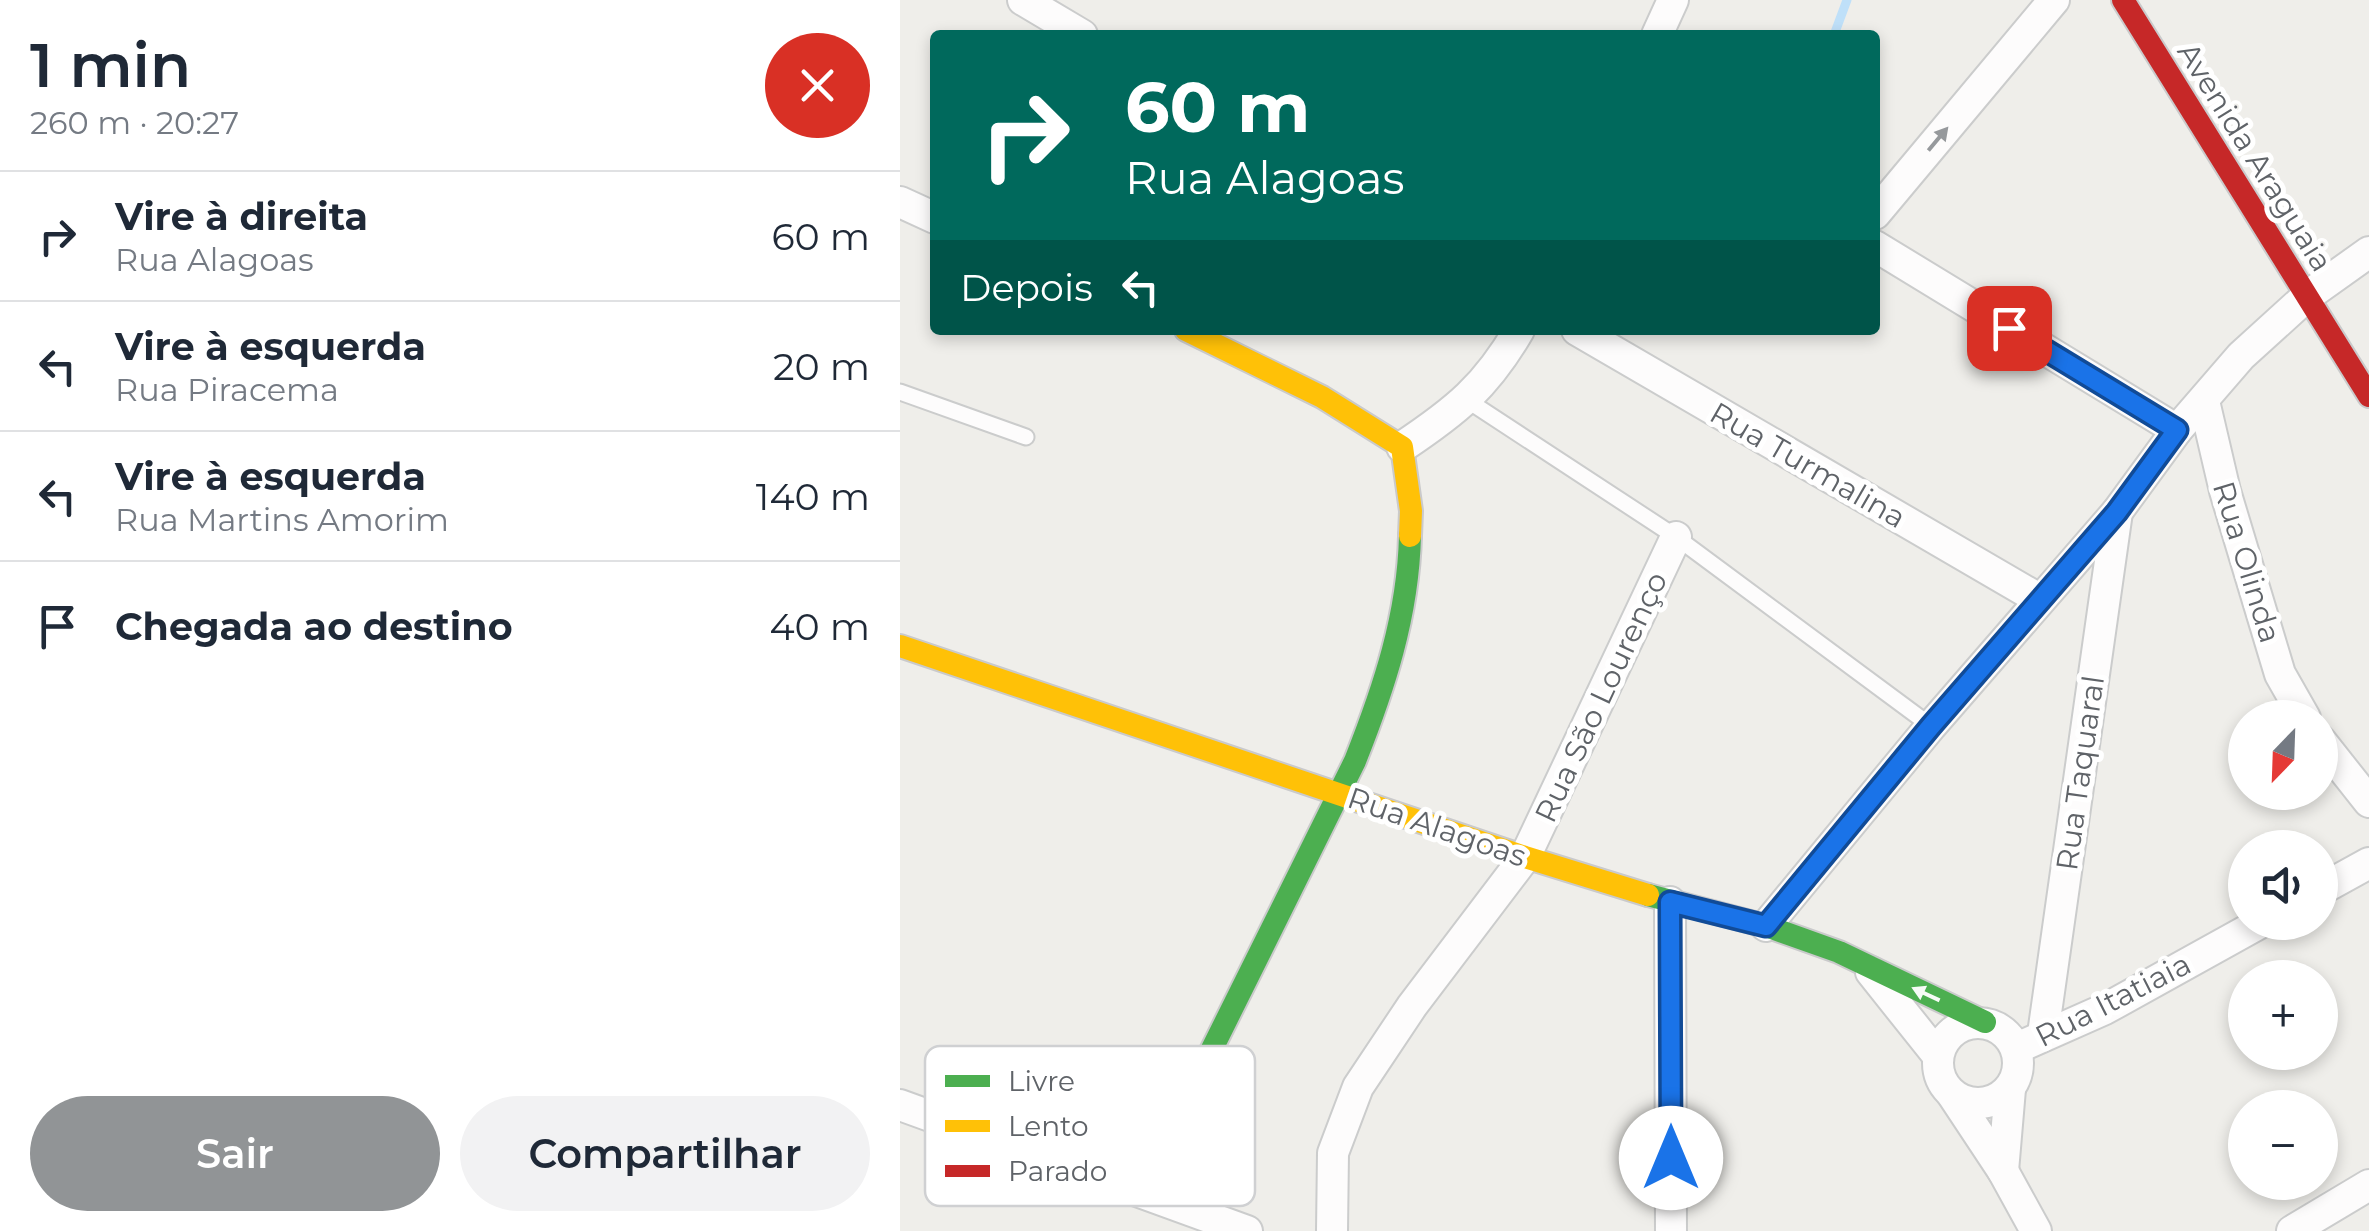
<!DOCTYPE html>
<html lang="pt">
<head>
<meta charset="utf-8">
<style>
  body { margin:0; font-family:Montserrat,sans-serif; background:#f2f2f3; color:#1f2937; height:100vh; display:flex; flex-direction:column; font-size:38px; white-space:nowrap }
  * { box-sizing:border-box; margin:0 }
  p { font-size:32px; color:#747a83 }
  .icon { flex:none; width:55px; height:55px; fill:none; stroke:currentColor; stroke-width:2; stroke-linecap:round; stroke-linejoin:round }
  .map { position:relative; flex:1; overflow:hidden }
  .details { display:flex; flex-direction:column; background:#fff; width:900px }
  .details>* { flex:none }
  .hud { position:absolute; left:30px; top:30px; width:950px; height:305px; border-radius:10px; box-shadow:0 5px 15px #0003; background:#00695c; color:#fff; overflow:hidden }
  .needle { width:65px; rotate:203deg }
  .controls { position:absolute; left:1328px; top:700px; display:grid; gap:20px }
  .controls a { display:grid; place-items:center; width:110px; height:110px; border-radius:50%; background:#fff; box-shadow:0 5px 15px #0003; font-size:50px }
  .pin { position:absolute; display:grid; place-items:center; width:85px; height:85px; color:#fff; margin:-42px; border-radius:20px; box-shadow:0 5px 15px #0006 }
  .me { position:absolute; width:110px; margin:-55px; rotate:0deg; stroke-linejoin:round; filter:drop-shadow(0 0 8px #0008) }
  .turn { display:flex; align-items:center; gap:35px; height:210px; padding:0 30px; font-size:45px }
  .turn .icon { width:130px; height:130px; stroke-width:2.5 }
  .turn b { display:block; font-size:70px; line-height:85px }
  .then { display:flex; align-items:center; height:95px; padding:0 30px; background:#0003; gap:20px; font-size:38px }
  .round { display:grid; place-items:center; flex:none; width:105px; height:105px; border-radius:52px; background:#f2f2f3 }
  .head { display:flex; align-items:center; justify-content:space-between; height:170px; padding:0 30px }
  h1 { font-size:60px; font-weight:600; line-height:75px }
  .button { display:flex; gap:20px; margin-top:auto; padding:20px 30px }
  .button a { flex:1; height:115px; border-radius:60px; background:#919496; color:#fff; font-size:40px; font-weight:600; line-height:115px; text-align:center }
  .button a+a { background:#f2f2f3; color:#1f2937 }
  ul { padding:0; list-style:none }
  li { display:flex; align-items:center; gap:30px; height:130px; padding:0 30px; border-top:2px solid #e0e1e3 }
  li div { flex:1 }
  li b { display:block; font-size:38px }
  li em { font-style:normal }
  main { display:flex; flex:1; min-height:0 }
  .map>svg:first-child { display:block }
</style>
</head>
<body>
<main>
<section class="details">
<div class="head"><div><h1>1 min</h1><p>260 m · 20:27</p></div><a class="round" style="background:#d93025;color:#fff"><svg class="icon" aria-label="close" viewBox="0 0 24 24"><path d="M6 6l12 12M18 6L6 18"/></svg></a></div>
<ul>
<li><svg class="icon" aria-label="right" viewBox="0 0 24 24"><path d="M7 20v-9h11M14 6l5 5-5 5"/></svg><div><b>Vire à direita</b><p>Rua Alagoas</p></div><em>60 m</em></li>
<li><svg class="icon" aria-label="left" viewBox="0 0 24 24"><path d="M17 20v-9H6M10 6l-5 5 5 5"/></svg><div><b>Vire à esquerda</b><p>Rua Piracema</p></div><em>20 m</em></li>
<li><svg class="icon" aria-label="left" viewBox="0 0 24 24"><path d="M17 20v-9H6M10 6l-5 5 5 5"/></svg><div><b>Vire à esquerda</b><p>Rua Martins Amorim</p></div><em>140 m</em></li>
<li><svg class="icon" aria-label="arrive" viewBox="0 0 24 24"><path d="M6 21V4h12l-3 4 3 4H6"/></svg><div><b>Chegada ao destino</b></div><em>40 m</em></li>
</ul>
<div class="button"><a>Sair</a><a>Compartilhar</a></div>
</section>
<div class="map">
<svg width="1469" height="1231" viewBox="0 0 1469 1231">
  <rect width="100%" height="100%" fill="#efeeea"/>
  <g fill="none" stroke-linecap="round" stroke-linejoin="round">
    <!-- stream -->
    <polyline stroke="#bfe0f9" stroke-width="9" points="934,35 947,0"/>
    <defs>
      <g id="lane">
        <polyline points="0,392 126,437"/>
        <polyline points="567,400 776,537 1031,726"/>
      </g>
      <g id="street">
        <polyline points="123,0 182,35"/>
        <polyline points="757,35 773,0"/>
        <polyline points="0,202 35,218"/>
        <polyline points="975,214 1154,0"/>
        <polyline points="975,246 1277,430"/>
        <polyline points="677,330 1139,599"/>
        <polyline points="1304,401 1325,491 1380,674 1405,718"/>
        <path d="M 502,447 C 556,411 586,387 619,330"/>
        <polyline points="1420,740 1469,802"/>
        <polyline points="1420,890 1469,863"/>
        <polyline points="770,902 771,1231"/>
        <polyline points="866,926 1031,726 1217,512 1277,430 1341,356 1406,297 1469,252"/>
        <polyline points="971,972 1038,1056"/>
        <circle cx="1078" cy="1063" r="40"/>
        <polyline points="1143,1034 1217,512"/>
        <polyline points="1117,1048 1205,1009 1362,922"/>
        <polyline points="1052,1094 1103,1171 1136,1231"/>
        <polyline points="0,1105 347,1231"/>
        <polyline points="1103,1171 1110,1089"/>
        <polyline points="432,1231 433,1153 458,1087 512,1006 625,857 776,537"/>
        <polyline points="1392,1231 1469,1185"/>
      </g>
      <g id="fast">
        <polyline points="748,895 866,926 939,952 1085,1022"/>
        <path d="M 240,1194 L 455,761 C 484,688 508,616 510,536"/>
      </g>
      <g id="slow">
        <polyline points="286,330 422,397 502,447 511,511 510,536"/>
        <polyline points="0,646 625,857 748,895"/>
      </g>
      <polyline id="jam" points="1223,0 1469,396"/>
    </defs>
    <!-- lane casing -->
    <use href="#lane" stroke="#cbcccc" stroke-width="19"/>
    <!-- street casing -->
    <use href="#street" stroke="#cbcccc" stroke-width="34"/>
    <!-- fast casing -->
    <use href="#fast" stroke="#cacacb" stroke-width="26"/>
    <!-- slow casing -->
    <use href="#slow" stroke="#cacacb" stroke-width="26"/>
    <!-- jam casing -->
    <use href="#jam" stroke="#cacacb" stroke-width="26"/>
    <!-- lane -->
    <use href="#lane" stroke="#fdfcfc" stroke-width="15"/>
    <!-- street -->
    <use href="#street" stroke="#fdfcfc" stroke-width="30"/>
    <!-- fast -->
    <use href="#fast" stroke="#4caf50" stroke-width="22"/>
    <!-- slow -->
    <use href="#slow" stroke="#ffc107" stroke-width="22"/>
    <!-- jam -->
    <use href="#jam" stroke="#c62828" stroke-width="22"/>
  </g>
  <!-- one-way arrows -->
  <defs><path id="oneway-solid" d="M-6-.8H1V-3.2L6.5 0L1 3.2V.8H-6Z" transform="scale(2.5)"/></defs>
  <use fill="#96999c" href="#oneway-solid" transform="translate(1038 139) rotate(-50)"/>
  <use fill="#f6fbf6" href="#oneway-solid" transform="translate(1026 994) rotate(-155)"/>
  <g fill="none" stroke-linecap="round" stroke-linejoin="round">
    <defs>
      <polyline id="route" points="771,1158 770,902 866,926 1031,726 1217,512 1277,430 1109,328"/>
    </defs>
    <!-- route casing -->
    <use href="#route" stroke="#114b97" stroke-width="25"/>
    <!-- route -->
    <use href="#route" stroke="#1a73e8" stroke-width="18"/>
  </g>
  <g text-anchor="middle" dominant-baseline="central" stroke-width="10" stroke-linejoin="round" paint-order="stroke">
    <!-- street labels -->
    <g font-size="30" fill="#5f6368" stroke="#fff">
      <text transform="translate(1355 157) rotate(58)">Avenida Araguaia</text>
      <text transform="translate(908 465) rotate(30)">Rua Turmalina</text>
      <text transform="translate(1347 562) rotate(73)">Rua Olinda</text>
      <text transform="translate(701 697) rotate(-65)">Rua São Lourenço</text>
      <text transform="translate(1180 773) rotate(-82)">Rua Taquaral</text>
      <text transform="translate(537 827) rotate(19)">Rua Alagoas</text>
      <text transform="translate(1213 1000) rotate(-27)">Rua Itatiaia</text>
    </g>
  </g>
  <!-- legend -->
  <rect x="25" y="1046" width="330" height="160" rx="15" fill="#fff" stroke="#cfd0d2" stroke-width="2.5"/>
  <rect x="45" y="1075" width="45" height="12" fill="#4caf50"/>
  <rect x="45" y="1120" width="45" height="12" fill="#ffc107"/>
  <rect x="45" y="1165" width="45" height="12" fill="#c62828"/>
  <g font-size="28" fill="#5f6368">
    <text x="108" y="1091">Livre</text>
    <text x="108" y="1136">Lento</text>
    <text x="108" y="1181">Parado</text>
  </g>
</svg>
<div class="controls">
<a><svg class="needle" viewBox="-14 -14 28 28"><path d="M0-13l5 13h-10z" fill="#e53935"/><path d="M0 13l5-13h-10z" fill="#747a83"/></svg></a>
<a><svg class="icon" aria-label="sound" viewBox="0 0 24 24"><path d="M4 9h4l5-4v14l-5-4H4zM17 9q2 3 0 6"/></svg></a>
<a>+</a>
<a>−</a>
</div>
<div class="pin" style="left:1109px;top:328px;background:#d93025"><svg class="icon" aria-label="arrive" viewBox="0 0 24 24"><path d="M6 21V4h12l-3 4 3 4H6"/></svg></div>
<svg class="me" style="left:771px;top:1158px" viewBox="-20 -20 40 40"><circle r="19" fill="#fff"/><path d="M0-13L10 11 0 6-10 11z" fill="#1a73e8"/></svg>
<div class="hud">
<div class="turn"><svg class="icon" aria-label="right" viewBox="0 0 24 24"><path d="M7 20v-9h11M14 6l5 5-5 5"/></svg><div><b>60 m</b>Rua Alagoas</div></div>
<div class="then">Depois<svg class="icon" aria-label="left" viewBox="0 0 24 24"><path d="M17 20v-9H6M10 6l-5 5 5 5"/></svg></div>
</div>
</div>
</main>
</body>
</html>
